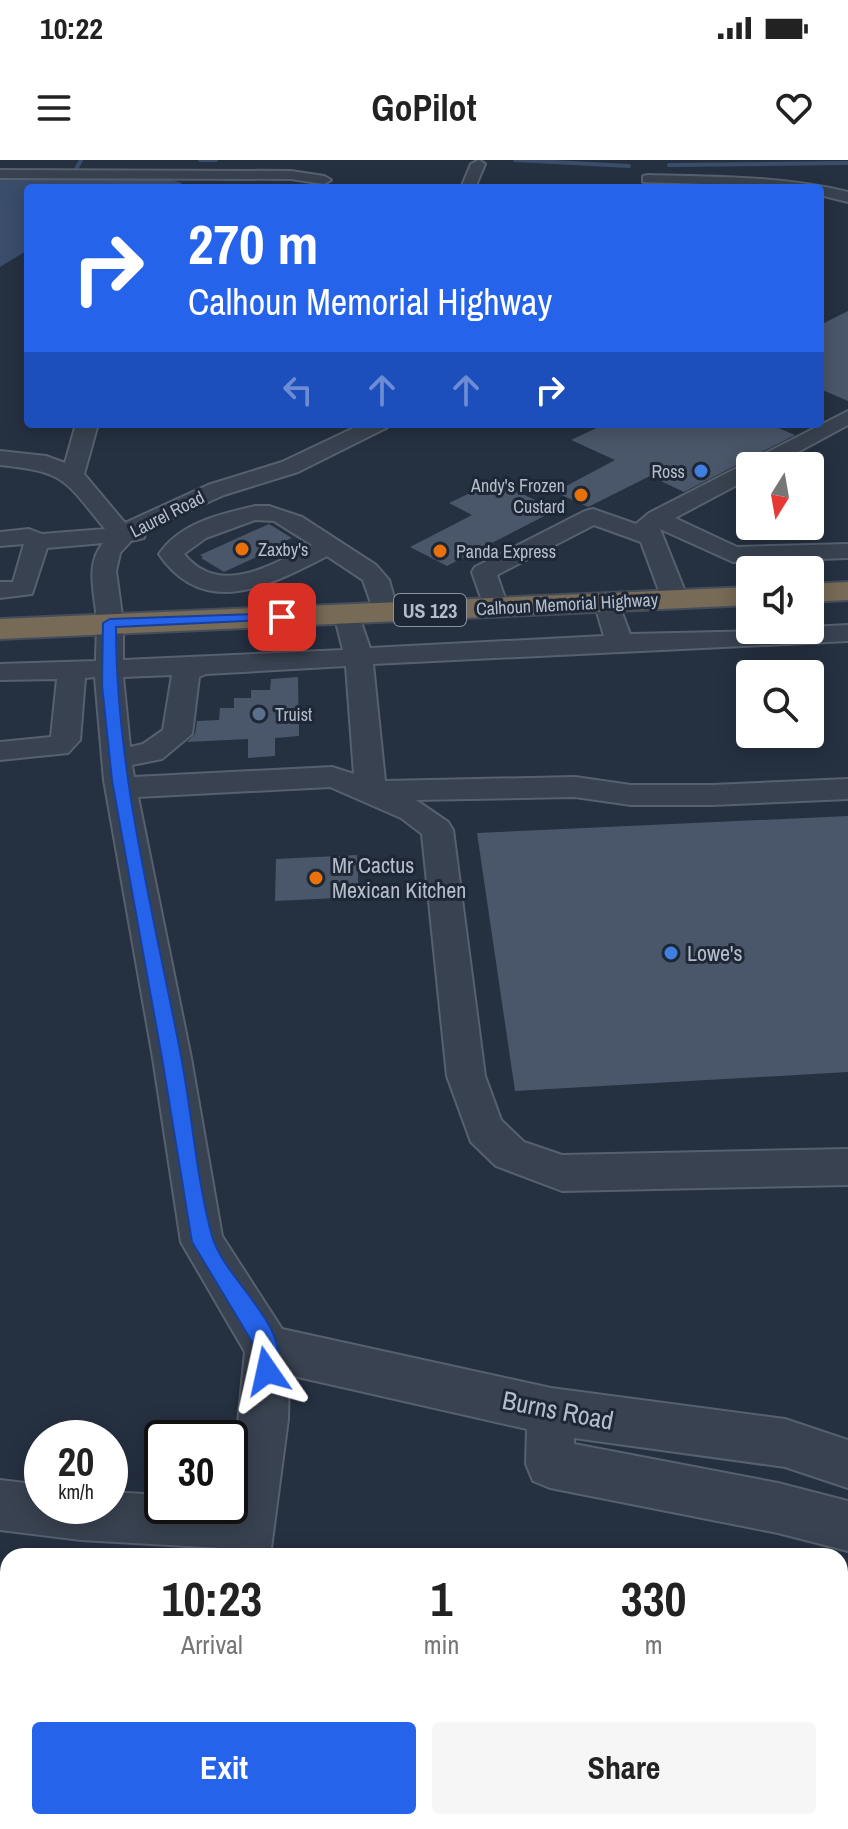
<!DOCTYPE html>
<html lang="en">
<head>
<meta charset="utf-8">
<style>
  body { margin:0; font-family:"Archivo Narrow",sans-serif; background:#f6f6f6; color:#222; height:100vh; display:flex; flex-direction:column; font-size:30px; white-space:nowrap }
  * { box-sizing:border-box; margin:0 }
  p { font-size:26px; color:#767676 }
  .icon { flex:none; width:44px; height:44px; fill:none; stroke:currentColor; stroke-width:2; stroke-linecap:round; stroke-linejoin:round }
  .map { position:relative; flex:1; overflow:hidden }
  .panel { position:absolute; left:0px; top:1388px; width:848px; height:282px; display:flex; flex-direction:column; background:#fff; border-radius:24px 24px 0 0; box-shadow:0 4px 20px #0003 }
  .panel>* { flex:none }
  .hud { position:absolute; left:24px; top:24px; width:800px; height:244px; border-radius:8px; box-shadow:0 4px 20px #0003; background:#2563eb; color:#fff; overflow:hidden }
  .needle { width:52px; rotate:191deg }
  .tools { position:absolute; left:736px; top:292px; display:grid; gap:16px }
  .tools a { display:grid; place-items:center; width:88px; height:88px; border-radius:8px; background:#fff; box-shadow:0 4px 20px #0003; font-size:40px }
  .speed { position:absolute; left:24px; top:1260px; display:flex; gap:16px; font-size:40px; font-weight:700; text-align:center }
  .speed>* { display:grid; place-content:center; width:104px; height:104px; border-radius:50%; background:#fff; box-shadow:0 4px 20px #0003; line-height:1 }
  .speed small { font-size:20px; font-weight:400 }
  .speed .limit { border:4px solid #111; border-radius:12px; background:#fff; color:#111 }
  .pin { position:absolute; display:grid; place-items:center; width:68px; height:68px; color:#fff; margin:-34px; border-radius:16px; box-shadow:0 4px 12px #0006 }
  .me { position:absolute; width:88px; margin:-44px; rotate:349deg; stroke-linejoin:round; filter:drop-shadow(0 0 6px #0008) }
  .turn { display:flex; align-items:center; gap:28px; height:168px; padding:0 32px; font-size:36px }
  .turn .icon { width:104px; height:104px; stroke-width:2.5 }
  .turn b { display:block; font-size:56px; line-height:68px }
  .lanes { display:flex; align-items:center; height:76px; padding:0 32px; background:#0003; justify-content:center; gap:40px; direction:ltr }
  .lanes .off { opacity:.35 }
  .eta { display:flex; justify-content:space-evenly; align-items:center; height:136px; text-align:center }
  .eta b { font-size:48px; font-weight:700; line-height:56px }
  .button { display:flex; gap:16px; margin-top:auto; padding:16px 32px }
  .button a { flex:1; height:92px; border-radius:8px; background:#2563eb; color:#fff; font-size:32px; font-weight:700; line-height:92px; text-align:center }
  .button a+a { background:#f6f6f6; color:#222 }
  .status { display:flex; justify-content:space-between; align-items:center; height:56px; padding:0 40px; background:#fff; direction:ltr }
  .status svg { height:22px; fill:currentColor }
  header { display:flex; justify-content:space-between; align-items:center; height:104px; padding:0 32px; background:#fff; font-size:36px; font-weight:700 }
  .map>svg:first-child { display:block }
</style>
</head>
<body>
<div class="status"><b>10:22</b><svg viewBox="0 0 49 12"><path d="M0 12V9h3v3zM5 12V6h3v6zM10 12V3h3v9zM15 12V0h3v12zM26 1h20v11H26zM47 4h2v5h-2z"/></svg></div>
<header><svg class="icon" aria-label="menu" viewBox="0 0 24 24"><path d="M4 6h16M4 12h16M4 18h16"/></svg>GoPilot<svg class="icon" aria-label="heart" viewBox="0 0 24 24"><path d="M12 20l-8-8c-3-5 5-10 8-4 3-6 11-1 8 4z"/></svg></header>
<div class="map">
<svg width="848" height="1669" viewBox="0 0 848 1669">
  <rect width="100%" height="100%" fill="#253041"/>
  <!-- water -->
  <polygon fill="#3a4d6a" points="0,19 168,19 182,23 174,28 28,28 28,90 0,107"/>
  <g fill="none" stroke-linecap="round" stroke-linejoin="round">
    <!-- stream -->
    <g stroke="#3a4d6a" stroke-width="4">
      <polyline points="200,0 216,0"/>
      <polyline points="515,0 629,6"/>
      <polyline points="669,5 848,3"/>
      <polyline points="75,11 81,0"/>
    </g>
  </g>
  <!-- building -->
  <g fill="#4a576a">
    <polygon points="848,151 848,241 820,229 820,165"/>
    <polygon points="605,264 769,264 795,275 684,332 650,316 588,347 555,332 615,300 571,280"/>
    <polygon points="495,321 556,350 447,406 410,387 472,355 449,343"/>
    <polygon points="269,364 292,378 269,388 272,390 224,412 201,398 203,397 200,395"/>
    <polygon points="298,517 299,576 275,578 275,596 248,598 248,579 187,582 195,574 197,561 219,560 220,548 234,548 234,538 251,538 251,530 270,530 271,519"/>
    <polygon points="848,656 848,912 515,931 477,673"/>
    <polygon points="357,695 359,737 275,741 276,699"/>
  </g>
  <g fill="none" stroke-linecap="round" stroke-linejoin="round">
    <defs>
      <g id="minor">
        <polygon points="479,0 485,4 475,28 461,28 471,4"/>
        <polygon points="0,10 291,11 324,16 331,20 324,24 291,19 0,18"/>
        <path d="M 648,15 C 716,17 783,16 848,32 L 848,42 L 820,35 L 820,28 L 643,22 L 643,16 Z"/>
        <polygon points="848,251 848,265 772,306 750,306 750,318 675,358 737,387 848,384 848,398 733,402 660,369 688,439 684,444 666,444 662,439 641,382 594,365 497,415 508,447 504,452 486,452 472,412 475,407 585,351 593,349 636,364 649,353"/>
        <path d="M 76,264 L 98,264 L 84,314 L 125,363 L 208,325 L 282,302 L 362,264 L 390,264 L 386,268 L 298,312 L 224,335 L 146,370 L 144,378 L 131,381 L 120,393 L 116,411 L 123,463 L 123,500 L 343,490 L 334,454 L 338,448 L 356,448 L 370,488 L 604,476 L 594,442 L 598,437 L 616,437 L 630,474 L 810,470 L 810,467 L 848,465 L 848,481 L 373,504 L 385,621 L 575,617 L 631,625 L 712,625 L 848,619 L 848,639 L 712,645 L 631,645 L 575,637 L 416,640 L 448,662 L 453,670 L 485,916 L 501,960 L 524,982 L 562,995 L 848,989 L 848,1025 L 562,1031 L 496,1006 L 471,982 L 447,916 L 422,674 L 401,658 L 330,627 L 138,637 L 191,898 L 222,1076 L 282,1169 L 551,1228 L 785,1259 L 848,1280 L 848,1328 L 785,1307 L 574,1278 L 574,1284 L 778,1323 L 848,1341 L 848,1391 L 778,1373 L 550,1328 L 533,1321 L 526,1304 L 527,1269 L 289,1215 L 288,1259 L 270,1396 L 220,1396 L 221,1388 L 81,1380 L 0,1370 L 0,1320 L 42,1325 L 42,1346 L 110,1346 L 110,1332 L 162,1335 L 162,1346 L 230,1346 L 245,1192 L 181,1082 L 153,898 L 104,620 L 95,517 L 85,518 L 80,580 L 68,593 L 0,600 L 0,582 L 51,577 L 57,519 L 0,520 L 0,504 L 96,501 C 96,488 97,475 97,463 C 96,436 84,406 103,383 L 47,388 L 32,434 L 0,438 L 0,422 L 13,422 L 24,384 L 0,386 L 0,372 L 29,369 L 42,374 L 105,369 C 64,319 66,312 0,305 L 0,291 L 46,296 L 65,303 ZM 346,506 L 354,614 L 332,607 L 134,617 L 132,605 L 162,599 L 192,574 L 199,517 L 206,514 ZM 172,515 L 163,570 L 143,584 L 130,587 L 123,517 Z"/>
        <path d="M 255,346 L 269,346 L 302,357 L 376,405 L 389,420 L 398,452 L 394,458 L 376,458 L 363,420 L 327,396 C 269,426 204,460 159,394 C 180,363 220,354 255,346 ZM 255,360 L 274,361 L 312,385 C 270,405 220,438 184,394 L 206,378 Z"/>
        <polygon points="174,1662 232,1662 231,1669 173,1669"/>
      </g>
      <g id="highway">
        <polygon points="848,422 848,440 810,442 810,424"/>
        <polygon points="750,427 750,445 0,479 0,459"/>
      </g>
    </defs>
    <!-- minor casing -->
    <use href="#minor" stroke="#57606e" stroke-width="4"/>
    <!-- highway casing -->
    <use href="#highway" stroke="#444d5b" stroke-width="4"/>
    <!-- minor -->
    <use href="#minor" fill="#394250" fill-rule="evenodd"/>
    <!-- highway -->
    <use href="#highway" fill="#776a56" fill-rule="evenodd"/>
  </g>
  <!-- route -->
  <path fill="#2563eb" stroke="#184099" stroke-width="2" d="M 282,453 L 289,457 L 287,459 L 116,467 C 116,610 153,751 180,891 C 192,951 196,1018 212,1076 C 225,1122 297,1168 275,1220 L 267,1223 L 259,1220 L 255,1211 L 257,1190 L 192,1082 L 162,898 L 112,620 L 102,525 L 103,463 L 110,459 Z"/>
  <!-- markers -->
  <g fill="#3f7fe0" stroke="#1e2736" stroke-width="3">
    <circle cx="701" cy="311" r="8"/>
    <circle cx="671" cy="793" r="8"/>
  </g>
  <g fill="#e8710a" stroke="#1e2736" stroke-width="3">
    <circle cx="581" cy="335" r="8"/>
    <circle cx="242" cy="389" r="8"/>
    <circle cx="440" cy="391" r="8"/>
    <circle cx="316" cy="718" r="8"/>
  </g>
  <circle fill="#5c6f8a" stroke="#1e2736" stroke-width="3" cx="259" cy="554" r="8"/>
  <g text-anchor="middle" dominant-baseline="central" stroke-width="6" stroke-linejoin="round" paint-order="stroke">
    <!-- far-poi labels -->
    <g font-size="18" fill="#b5bdcb" stroke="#1e2736" text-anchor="start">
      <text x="685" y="311" text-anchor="end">Ross</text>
      <text x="565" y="325" text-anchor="end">Andy's Frozen<tspan x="565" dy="21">Custard</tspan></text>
      <text x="258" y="389">Zaxby's</text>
      <text x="456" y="391">Panda Express</text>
      <text x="275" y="554">Truist</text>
    </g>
    <!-- far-street labels -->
    <g font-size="18" fill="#b5bdcb" stroke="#1e2736">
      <text transform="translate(167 354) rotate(-27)">Laurel Road</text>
      <text transform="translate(567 444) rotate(-3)">Calhoun Memorial Highway</text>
    </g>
    <!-- shield labels -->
    <rect fill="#1e2736" stroke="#88909e" stroke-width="2" x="394" y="434" width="72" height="32" rx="6"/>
    <g font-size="20" font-weight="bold" fill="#b5bdcb">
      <text x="430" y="450">US 123</text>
    </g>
    <!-- poi labels -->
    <g font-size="22" fill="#b5bdcb" stroke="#1e2736" text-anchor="start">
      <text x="332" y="705">Mr Cactus<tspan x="332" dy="25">Mexican Kitchen</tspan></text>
      <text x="687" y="793">Lowe's</text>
    </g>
    <!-- near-street labels -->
    <g font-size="26" fill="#b5bdcb" stroke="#1e2736">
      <text transform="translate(558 1250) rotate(11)">Burns Road</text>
    </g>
  </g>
</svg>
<div class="tools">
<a><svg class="needle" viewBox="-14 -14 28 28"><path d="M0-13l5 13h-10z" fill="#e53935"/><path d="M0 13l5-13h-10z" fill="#767676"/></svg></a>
<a><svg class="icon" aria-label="sound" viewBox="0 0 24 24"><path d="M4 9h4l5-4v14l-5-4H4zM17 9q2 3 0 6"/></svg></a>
<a><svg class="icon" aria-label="search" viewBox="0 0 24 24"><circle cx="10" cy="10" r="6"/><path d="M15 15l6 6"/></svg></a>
</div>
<div class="speed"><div>20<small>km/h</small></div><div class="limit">30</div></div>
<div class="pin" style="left:282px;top:457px;background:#d93025"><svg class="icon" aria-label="arrive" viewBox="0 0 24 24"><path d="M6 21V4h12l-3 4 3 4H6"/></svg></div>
<svg class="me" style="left:267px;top:1211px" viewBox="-20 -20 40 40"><path d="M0-17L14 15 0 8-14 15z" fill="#2563eb" stroke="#fff" stroke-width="4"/></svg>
<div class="hud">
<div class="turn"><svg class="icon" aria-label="right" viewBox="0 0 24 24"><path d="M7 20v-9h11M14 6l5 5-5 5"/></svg><div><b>270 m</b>Calhoun Memorial Highway</div></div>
<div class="lanes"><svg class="icon off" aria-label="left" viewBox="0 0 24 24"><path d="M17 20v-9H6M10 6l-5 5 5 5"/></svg><svg class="icon off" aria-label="ahead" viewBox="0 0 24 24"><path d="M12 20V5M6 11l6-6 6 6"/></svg><svg class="icon off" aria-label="ahead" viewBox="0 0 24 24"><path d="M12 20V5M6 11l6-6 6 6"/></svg><svg class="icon" aria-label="right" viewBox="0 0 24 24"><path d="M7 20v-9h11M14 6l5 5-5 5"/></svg></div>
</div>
<section class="panel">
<div class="eta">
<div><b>10:23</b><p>Arrival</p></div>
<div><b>1</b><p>min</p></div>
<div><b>330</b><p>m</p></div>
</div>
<div class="button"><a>Exit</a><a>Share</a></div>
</section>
</div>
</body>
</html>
